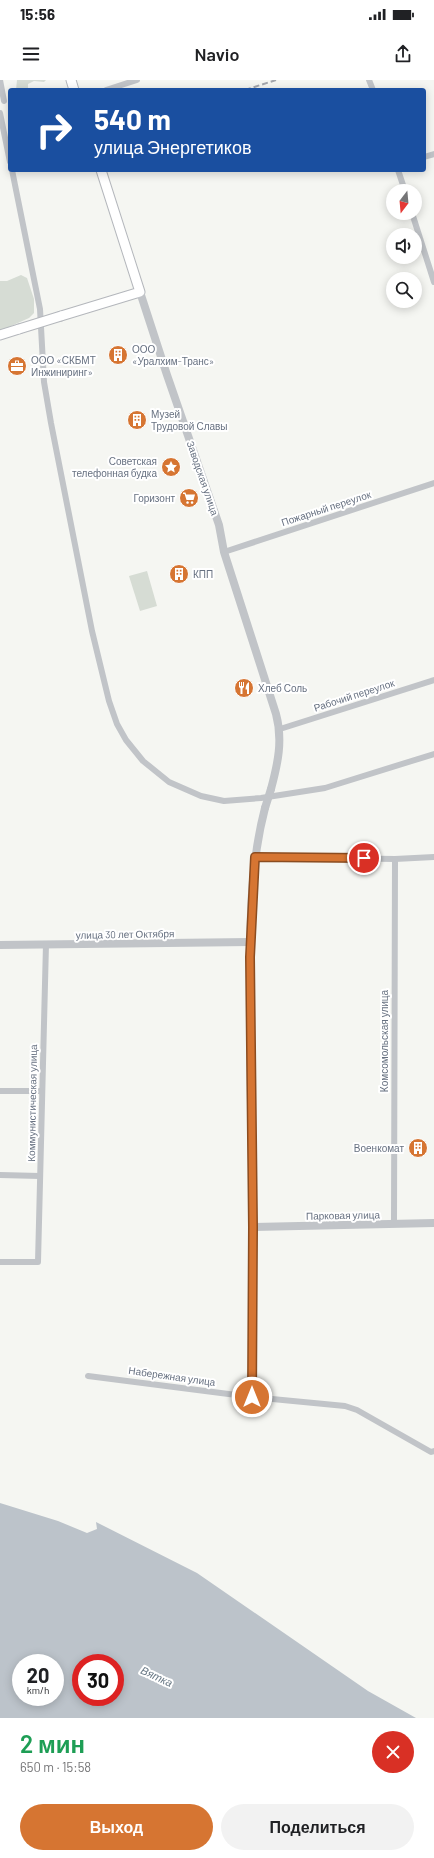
<!DOCTYPE html>
<html lang="ru">
<head>
<meta charset="utf-8">
<style>
  body { margin:0; font-family:Barlow,sans-serif; background:#f2f2f2; color:#202124; height:100vh; display:flex; flex-direction:column; font-size:15px; white-space:nowrap }
  * { box-sizing:border-box; margin:0 }
  p { font-size:13px; color:#757577 }
  .icon { flex:none; width:22px; height:22px; fill:none; stroke:currentColor; stroke-width:2; stroke-linecap:round; stroke-linejoin:round }
  .map { position:relative; height:1638px; overflow:hidden }
  .drawer { display:flex; flex-direction:column; background:#fff; flex:1 }
  .drawer>* { flex:none }
  .top-card { position:absolute; left:8px; top:8px; width:418px; height:84px; border-radius:4px; box-shadow:0 2px 10px #0003; background:#1a4fa0; color:#fff; overflow:hidden }
  .needle { width:26px; rotate:196deg }
  .tools { position:absolute; left:386px; top:104px; display:grid; gap:8px }
  .tools a { display:grid; place-items:center; width:36px; height:36px; border-radius:50%; background:#fff; box-shadow:0 2px 10px #0003; font-size:20px }
  .speed { position:absolute; left:12px; top:1574px; display:flex; gap:8px; font-size:20px; font-weight:700; text-align:center }
  .speed>* { display:grid; place-content:center; width:52px; height:52px; border-radius:50%; background:#fff; box-shadow:0 2px 10px #0003; line-height:1 }
  .speed small { font-size:10px; font-weight:400 }
  .speed .limit { border:6px solid #d22; background:#fff; color:#111 }
  .pin { position:absolute; display:grid; place-items:center; width:34px; height:34px; color:#fff; margin:-17px; border:2px solid #fff; border-radius:50%; box-shadow:0 1px 4px #0007 }
  .me { position:absolute; width:44px; margin:-22px; rotate:0deg; stroke-linejoin:round; filter:drop-shadow(0 0 3px #0008) }
  .turn { display:flex; align-items:center; gap:14px; height:84px; padding:0 20px; font-size:18px }
  .turn .icon { width:52px; height:52px; stroke-width:2.5 }
  .turn b { display:block; font-size:28px; line-height:34px }
  .round { display:grid; place-items:center; flex:none; width:42px; height:42px; border-radius:21px; background:#f2f2f2 }
  .overview { display:flex; align-items:center; justify-content:space-between; height:68px; padding:0 20px }
  h1 { font-size:24px; font-weight:600; line-height:30px; color:#1e9e55 }
  .action { display:flex; gap:8px; margin-top:auto; padding:8px 20px }
  .action a { flex:1; height:46px; border-radius:24px; background:#d67532; color:#fff; font-size:16px; font-weight:600; line-height:46px; text-align:center }
  .action a+a { background:#f2f2f2; color:#202124 }
  .status { display:flex; justify-content:space-between; align-items:center; height:28px; padding:0 20px; background:#fff; direction:ltr }
  .status svg { height:11px; fill:currentColor }
  header { display:flex; justify-content:space-between; align-items:center; height:52px; padding:0 20px; background:#fff; font-size:18px; font-weight:600 }
  .map>svg:first-child { display:block }
</style>
</head>
<body>
<div class="status"><b>15:56</b><svg viewBox="0 0 49 12"><path d="M0 12V9h3v3zM5 12V6h3v6zM10 12V3h3v9zM15 12V0h3v12zM26 1h20v11H26zM47 4h2v5h-2z"/></svg></div>
<header><svg class="icon" aria-label="menu" viewBox="0 0 24 24"><path d="M4 6h16M4 12h16M4 18h16"/></svg>Navio<svg class="icon" aria-label="share" viewBox="0 0 24 24"><path d="M12 15V3M7 8l5-5 5 5M5 13v7h14v-7"/></svg></header>
<div class="map">
<svg width="434" height="1638" viewBox="0 0 434 1638">
  <rect width="100%" height="100%" fill="#f5f6f2"/>
  <!-- green -->
  <g fill="#d6dcd4">
    <polygon points="17,0 46,0 44,2 34,1 28,4 28,10 16,10"/>
    <polygon points="21,195 27,198 34,219 34,233 29,238 0,251 0,201 7,201"/>
    <polygon points="147,491 157,526 140,531 129,496"/>
  </g>
  <!-- water -->
  <path fill="#bcc3ca" fill-rule="evenodd" d="M 0,1423 L 58,1441 L 87,1453 L 97,1449 L 96,1442 L 197,1493 L 368,1611 L 416,1638 L 0,1638 ZM 21,1583 L 55,1583 L 55,1617 L 21,1617 ZM 81,1583 L 115,1583 L 115,1617 L 81,1617 Z"/>
  <g fill="none" stroke-linecap="round" stroke-linejoin="round">
    <defs>
      <g id="secondary">
        <polyline points="71,0 74,10"/>
        <polyline points="61,236 140,212 101,90"/>
        <polyline points="0,255 19,249"/>
      </g>
    </defs>
    <!-- secondary casing -->
    <use href="#secondary" stroke="#b4b7bc" stroke-width="11"/>
    <!-- minor -->
    <g stroke="#c1c4c8" stroke-width="6">
      <polyline points="0,0 4,21"/>
      <polyline points="369,0 373,10"/>
      <polyline points="106,10 137,0"/>
      <polyline points="0,33 10,82"/>
      <polyline points="424,77 434,74"/>
      <polyline points="12,90 40,229 44,302 51,343 92,551 109,621 117,644 126,660 143,681 169,702 201,716 224,721 261,718 325,708 434,674"/>
      <polyline points="398,90 405,111"/>
      <polyline points="412,133 434,202"/>
      <polyline points="224,472 434,403"/>
      <polyline points="280,649 434,600"/>
      <polyline points="255,777 395,779 434,777"/>
      <polyline points="0,1011 42,1011"/>
      <polyline points="0,1095 40,1096"/>
      <polyline points="394,1144 395,779"/>
      <polyline points="0,1182 38,1182 46,864"/>
      <polyline points="88,1296 252,1317 345,1326 357,1330 431,1372 434,1371"/>
      <polyline points="252,1317 253,1147"/>
    </g>
    <!-- tertiary -->
    <g stroke="#c1c4c8" stroke-width="8">
      <path d="M 140,212 L 167,295 L 219,445 L 224,472 L 276,634 C 283,660 278,683 271,709"/>
      <path d="M 265,728 C 249,789 250,853 250,916 C 250,993 252,1070 253,1147 L 434,1143"/>
      <polyline points="0,865 250,862"/>
    </g>
    <!-- secondary -->
    <use href="#secondary" stroke="#fff" stroke-width="9"/>
    <!-- rail -->
    <polyline stroke="#a3a6ac" stroke-width="2" stroke-dasharray="6 3" stroke-linecap="butt" points="245,10 276,0"/>
    <defs>
      <polyline id="secondary-bridge" points="19,249 61,236"/>
    </defs>
    <!-- secondary-bridge casing -->
    <use href="#secondary-bridge" stroke="#b4b7bc" stroke-width="11" stroke-linecap="butt"/>
    <!-- tertiary-bridge -->
    <polyline stroke="#c1c4c8" stroke-width="8" points="265,728 271,709"/>
    <!-- secondary-bridge -->
    <use href="#secondary-bridge" stroke="#fff" stroke-width="9"/>
  </g>
  <g fill="none" stroke-linecap="round" stroke-linejoin="round">
    <defs>
      <polyline id="route" points="252,1317 253,1147 250,877 255,777 364,778"/>
    </defs>
    <!-- route casing -->
    <use href="#route" stroke="#8b4c20" stroke-width="10"/>
    <!-- route -->
    <use href="#route" stroke="#d67532" stroke-width="7"/>
  </g>
  <!-- icons -->
  <defs>
    <symbol id="building-disc" viewBox="-11 -11 22 22"><circle r="9.5" fill="#d67532" stroke="#fff"/><path d="M-4-6H4V6H1V3H-1V6H-4ZM-2.5-4.3h1.7v1.8h-1.7ZM.8-4.3h1.7v1.8H.8ZM-2.5-1h1.7V.8h-1.7ZM.8-1h1.7V.8H.8Z" fill="#fff"/></symbol>
    <symbol id="office-disc" viewBox="-11 -11 22 22"><circle r="9.5" fill="#d67532" stroke="#fff"/><path d="M-6-3h4V-5.5h4V-3h4V5H-6ZM-1-4.5V-3h2v-1.5ZM-6 0V1H6V0Z" fill="#fff"/></symbol>
    <symbol id="sight-disc" viewBox="-11 -11 22 22"><circle r="9.5" fill="#d67532" stroke="#fff"/><path d="M0-6L1.8-2.2L6-1.7L2.9 1.2L3.7 5.4L0 3.3L-3.7 5.4L-2.9 1.2L-6-1.7L-1.8-2.2Z" fill="#fff"/></symbol>
    <symbol id="supermarket-disc" viewBox="-11 -11 22 22"><circle r="9.5" fill="#d67532" stroke="#fff"/><path d="M-6-5.5h2.5l.6 2H6L4.5 2H-2.5L-4.4-4H-6ZM-1.5 3.2a1.3 1.3 0 1 0 .1 0ZM3 3.2a1.3 1.3 0 1 0 .1 0Z" fill="#fff"/></symbol>
    <symbol id="restaurant-disc" viewBox="-11 -11 22 22"><circle r="9.5" fill="#d67532" stroke="#fff"/><path d="M-5-6h1v4h1v-4h1v4h1v-4h1v5L-1.5 .5V6h-2V.5L-5-1ZM5-6V6H3V1.5H1.5Q1.5-4 5-6Z" fill="#fff"/></symbol>
  </defs>
  <g fill-rule="evenodd">
    <use href="#building-disc" x="107" y="264" width="22" height="22"/>
    <use href="#office-disc" x="6" y="275" width="22" height="22"/>
    <use href="#building-disc" x="126" y="329" width="22" height="22"/>
    <use href="#sight-disc" x="160" y="376" width="22" height="22"/>
    <use href="#supermarket-disc" x="178" y="407" width="22" height="22"/>
    <use href="#building-disc" x="168" y="483" width="22" height="22"/>
    <use href="#restaurant-disc" x="233" y="597" width="22" height="22"/>
    <use href="#building-disc" x="407" y="1057" width="22" height="22"/>
  </g>
  <g text-anchor="middle" dominant-baseline="central" stroke-width="4" stroke-linejoin="round" paint-order="stroke">
    <!-- poi labels -->
    <g font-size="10" fill="#677181" stroke="#fff" text-anchor="start">
      <text x="132" y="269">ООО<tspan x="132" dy="12">«Уралхим-Транс»</tspan></text>
      <text x="31" y="280">ООО «СКБМТ<tspan x="31" dy="12">Инжиниринг»</tspan></text>
      <text x="151" y="334">Музей<tspan x="151" dy="12">Трудовой Славы</tspan></text>
      <text x="157" y="381" text-anchor="end">Советская<tspan x="157" dy="12">телефонная будка</tspan></text>
      <text x="175" y="418" text-anchor="end">Горизонт</text>
      <text x="193" y="494">КПП</text>
      <text x="258" y="608">Хлеб Соль</text>
      <text x="404" y="1068" text-anchor="end">Военкомат</text>
    </g>
    <!-- street labels -->
    <g font-size="10" fill="#677181" stroke="#fff">
      <text transform="translate(203 398) rotate(71)">Заводская улица</text>
      <text transform="translate(326 428) rotate(-18)">Пожарный переулок</text>
      <text transform="translate(354 615) rotate(-18)">Рабочий переулок</text>
      <text transform="translate(125 854) rotate(-1)">улица 30 лет Октября</text>
      <text transform="translate(384 961) rotate(-90)">Комсомольская улица</text>
      <text transform="translate(32 1023) rotate(-89)">Коммунистическая улица</text>
      <text transform="translate(343 1135) rotate(-1)">Парковая улица</text>
      <text transform="translate(172 1296) rotate(8)">Набережная улица</text>
    </g>
    <!-- water labels -->
    <g font-size="11" font-style="italic" fill="#687885" stroke="#fff">
      <text transform="translate(157 1596) rotate(25)">Вятка</text>
    </g>
  </g>
</svg>
<div class="tools">
<a><svg class="needle" viewBox="-14 -14 28 28"><path d="M0-13l5 13h-10z" fill="#e53935"/><path d="M0 13l5-13h-10z" fill="#757577"/></svg></a>
<a><svg class="icon" aria-label="sound" viewBox="0 0 24 24"><path d="M4 9h4l5-4v14l-5-4H4zM17 9q2 3 0 6"/></svg></a>
<a><svg class="icon" aria-label="search" viewBox="0 0 24 24"><circle cx="10" cy="10" r="6"/><path d="M15 15l6 6"/></svg></a>
</div>
<div class="speed"><div>20<small>km/h</small></div><div class="limit">30</div></div>
<div class="pin" style="left:364px;top:778px;background:#d93025"><svg class="icon" aria-label="arrive" viewBox="0 0 24 24"><path d="M6 21V4h12l-3 4 3 4H6"/></svg></div>
<svg class="me" style="left:252px;top:1317px" viewBox="-20 -20 40 40"><circle r="17" fill="#d67532" stroke="#fff" stroke-width="3"/><path d="M0-11L8 9 0 5-8 9z" fill="#fff"/></svg>
<div class="top-card">
<div class="turn"><svg class="icon" aria-label="right" viewBox="0 0 24 24"><path d="M7 20v-9h11M14 6l5 5-5 5"/></svg><div><b>540 m</b>улица Энергетиков</div></div>
</div>
</div>
<section class="drawer">
<div class="overview"><div><h1>2 мин</h1><p>650 m · 15:58</p></div><a class="round" style="background:#d93025;color:#fff"><svg class="icon" aria-label="close" viewBox="0 0 24 24"><path d="M6 6l12 12M18 6L6 18"/></svg></a></div>
<div class="action"><a>Выход</a><a>Поделиться</a></div>
</section>
</body>
</html>
